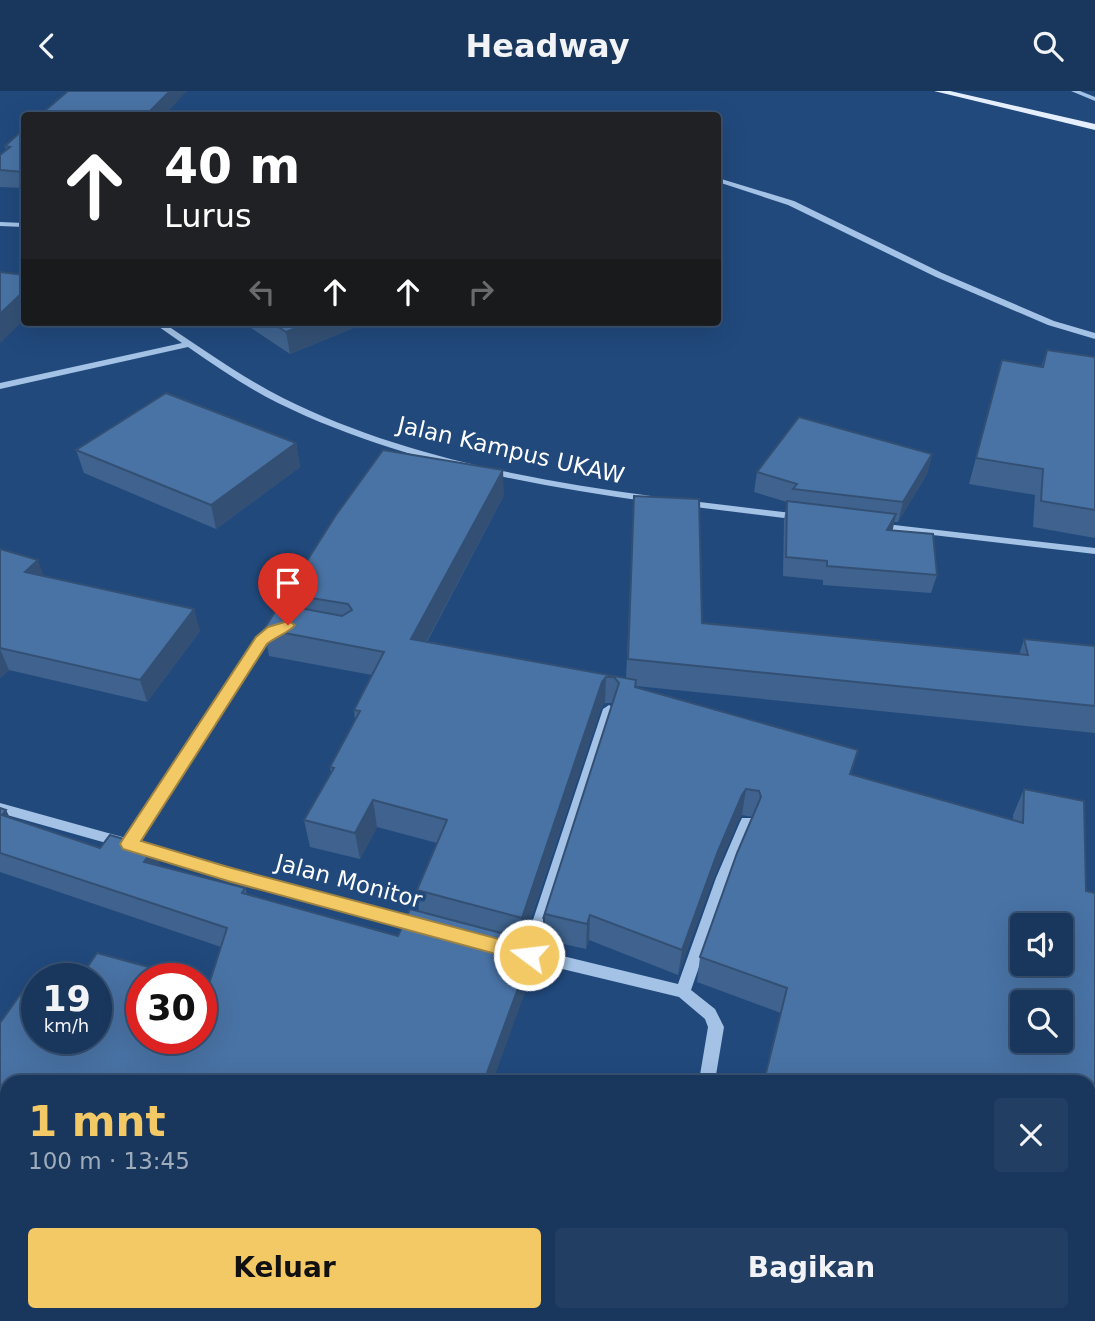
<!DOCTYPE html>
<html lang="id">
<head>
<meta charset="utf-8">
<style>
  body { margin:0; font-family:"DejaVu Sans",sans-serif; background:#223f63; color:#f1f3f6; height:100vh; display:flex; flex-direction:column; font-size:26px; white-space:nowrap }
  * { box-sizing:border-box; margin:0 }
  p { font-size:23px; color:#9facbc }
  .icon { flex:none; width:38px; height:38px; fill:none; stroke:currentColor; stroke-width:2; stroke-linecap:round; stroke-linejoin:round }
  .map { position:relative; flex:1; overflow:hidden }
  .details { position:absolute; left:0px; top:984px; width:1096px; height:247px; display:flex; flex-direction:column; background:#19375d; border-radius:21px 21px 0 0; box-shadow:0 7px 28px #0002,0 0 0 2px #375172 }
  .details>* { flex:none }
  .guide { position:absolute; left:21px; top:21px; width:700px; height:214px; border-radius:7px; box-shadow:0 7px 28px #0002,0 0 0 2px #375172; background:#202124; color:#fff; overflow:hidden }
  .fabs { position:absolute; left:1010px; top:822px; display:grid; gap:14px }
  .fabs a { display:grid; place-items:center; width:63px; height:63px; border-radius:7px; background:#19375d; box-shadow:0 7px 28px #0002,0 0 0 2px #375172; font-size:35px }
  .speed { position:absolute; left:21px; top:872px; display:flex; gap:14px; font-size:35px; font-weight:700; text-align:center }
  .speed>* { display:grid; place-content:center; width:91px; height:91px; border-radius:50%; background:#19375d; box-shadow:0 7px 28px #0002,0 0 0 2px #375172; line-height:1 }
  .speed small { font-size:18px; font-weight:400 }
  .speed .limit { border:10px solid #d22; background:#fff; color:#111 }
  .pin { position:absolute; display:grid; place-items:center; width:60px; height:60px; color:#fff; margin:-72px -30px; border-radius:50% 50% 50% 0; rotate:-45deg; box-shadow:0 0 7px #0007 }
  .pin .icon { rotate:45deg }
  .me { position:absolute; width:77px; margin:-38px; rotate:285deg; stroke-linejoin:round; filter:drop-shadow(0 0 5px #0008) }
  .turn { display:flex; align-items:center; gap:24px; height:147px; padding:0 28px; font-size:32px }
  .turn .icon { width:91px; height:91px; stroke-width:2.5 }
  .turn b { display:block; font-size:49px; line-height:60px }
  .lanes { display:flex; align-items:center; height:66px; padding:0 28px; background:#0003; justify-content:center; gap:35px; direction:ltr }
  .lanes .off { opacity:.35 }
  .round { display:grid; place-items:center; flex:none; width:74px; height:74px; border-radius:7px; background:#223f63 }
  .overview { display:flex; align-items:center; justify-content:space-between; height:119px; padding:0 28px }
  h1 { font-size:42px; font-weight:700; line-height:52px; color:#f3c965 }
  .button { display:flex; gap:14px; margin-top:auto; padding:14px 28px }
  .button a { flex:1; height:80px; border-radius:7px; background:#f3c965; color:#111; font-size:28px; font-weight:700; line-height:80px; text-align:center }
  .button a+a { background:#223f63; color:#f1f3f6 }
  header { display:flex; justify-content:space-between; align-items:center; height:91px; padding:0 28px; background:#19375d; font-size:32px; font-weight:700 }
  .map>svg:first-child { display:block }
</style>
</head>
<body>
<header><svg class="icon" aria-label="back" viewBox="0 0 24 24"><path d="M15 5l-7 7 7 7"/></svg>Headway<svg class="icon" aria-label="search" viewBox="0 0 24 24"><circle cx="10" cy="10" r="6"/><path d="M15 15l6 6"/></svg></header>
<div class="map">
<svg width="1095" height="1230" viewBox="0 0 1095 1230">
  <rect width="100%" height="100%" fill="#21497c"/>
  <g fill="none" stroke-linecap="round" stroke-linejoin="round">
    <!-- minor -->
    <g fill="#a3c2e6" fill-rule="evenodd">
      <polygon points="1071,0 1080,0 1095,6 1095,10"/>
      <polygon points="718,87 794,110 942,182 1054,230 1095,242 1095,248 1048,234 936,186 788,114 718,91"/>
      <polygon points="0,131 24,132 24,136 0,135"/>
      <path d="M 152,231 L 162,231 C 201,257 240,285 283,307 C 397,364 526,388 651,405 L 656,408 L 651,411 C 524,393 394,369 278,312 C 246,296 217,276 188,256 L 0,298 L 0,292 L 182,252 Z"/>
      <polygon points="683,409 800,423 805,426 800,429 679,414 679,410"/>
      <polygon points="877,432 1095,457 1095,463 873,437 872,435"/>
      <polygon points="277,534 281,535 283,538 266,552 134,757 124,757 0,722 0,712 126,747 258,546"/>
      <polygon points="609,614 615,618 538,859 678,893 716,787 740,731 742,727 752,727 754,731 730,787 691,899 715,918 724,936 715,990 699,990 708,936 705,928 679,906 529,870 515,865 513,861 515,857 524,856 603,618"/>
      <polygon points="142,752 421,829 426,831 428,835 426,839 421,841 137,761 135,757 137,753"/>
      <polygon points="1088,1174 1095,1176 1095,1194 1088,1192"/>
      <polygon points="631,1223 649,1223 647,1230 629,1230"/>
    </g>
    <!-- major -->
    <polygon fill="#e5eefd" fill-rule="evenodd" points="934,0 950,0 1095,33 1095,39"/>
  </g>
  <!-- wall -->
  <g fill="#3f638e">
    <polygon points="24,38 24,97 0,96 0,64 6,59 5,55"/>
    <polygon points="242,231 368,231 290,263"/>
    <polygon points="1047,259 1095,266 1095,447 1033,436 1035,404 969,393 1002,269 1041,276"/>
    <polygon points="296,352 300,376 216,438 84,382 76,359"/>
    <polygon points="932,363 927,383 898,431 894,431 892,439 937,484 931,502 823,494 823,489 783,485 784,429 787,411 754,401 757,381"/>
    <polygon points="504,404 427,551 626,587 634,405 702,532 1019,564 1024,548 1095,555 1095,642 636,595 636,596 858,659 851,683 1013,729 1013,724 1024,698 1086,800 1095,802 1095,1162 1088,1160 1088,990 781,922 697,891 700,866 753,726 742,724 738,730 714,786 678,884 589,849 586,858 545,849 543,854 543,828 613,612 605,612 601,617 524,848 535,851 535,874 7,990 7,1066 0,1064 0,932 37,947 209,893 221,856 0,781 0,717 6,719 10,727 100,757 161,775 245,797 247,803 398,845 419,821 417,799 437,752 377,736 360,768 310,756 304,729 331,682 330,676 355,629 354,619 372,584 269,565 264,538 289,518 286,503"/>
    <polygon points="0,458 44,485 200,540 147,611 9,579 0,587"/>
    <polygon points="429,1223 620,1223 618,1230 428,1230"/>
    <polygon points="757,1223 1066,1223 1089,1230 757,1230"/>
  </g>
  <!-- shaded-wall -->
  <g fill="#335074">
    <polygon points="170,0 187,0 165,24 146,24"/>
    <polygon points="24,200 24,229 0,252 0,223"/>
    <polygon points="311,231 368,231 290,263 286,241"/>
    <polygon points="296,352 300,376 216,438 211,414"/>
    <polygon points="932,363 927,383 898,431 903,411"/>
    <polygon points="503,379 504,404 414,574 411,548"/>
    <polygon points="896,423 892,442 887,439"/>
    <polygon points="38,469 46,491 25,481"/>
    <polygon points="194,518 200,540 147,611 140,589"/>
    <polygon points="0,558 9,579 0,587"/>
    <polygon points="606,586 605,612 601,617 522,853 522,827 602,591"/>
    <polygon points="746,698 742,724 738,730 714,786 678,884 682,859 718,760 742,704"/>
    <polygon points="373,709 377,736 360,768 355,742"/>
    <polygon points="6,719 17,743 2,724"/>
    <polygon points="154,757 163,781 144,771"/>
    <polygon points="545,823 545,849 543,854 543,828"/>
    <polygon points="590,824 589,849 586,858 587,833"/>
    <polygon points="535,851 535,874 493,990 484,990"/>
    <polygon points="115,1223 136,1223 133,1230 112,1230"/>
  </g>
  <!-- building -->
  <g fill="#4973a5" stroke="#335074" stroke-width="2" fill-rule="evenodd">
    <polygon points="68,0 170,0 146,24 40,24"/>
    <polygon points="24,38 24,81 0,79 0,64 10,56 5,55"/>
    <polygon points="0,181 24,184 24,200 0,223"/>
    <polygon points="271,231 311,231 286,241"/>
    <polygon points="1047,259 1095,266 1095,419 1041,410 1043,378 976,367 1002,269 1043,276"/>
    <polygon points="166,302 296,352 211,414 76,359"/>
    <polygon points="799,326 932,363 903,411 793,398 797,393 757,381"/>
    <path d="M 383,359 L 503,379 L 411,548 L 636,589 L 635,596 L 858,659 L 850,683 L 1023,732 L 1024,698 L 1084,710 L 1086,800 L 1095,802 L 1095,1136 L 1088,1134 L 1088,990 L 764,990 L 787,897 L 700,866 L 737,762 L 761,706 L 759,700 L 746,698 L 742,704 L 718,760 L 682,859 L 590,824 L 587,833 L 545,823 L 543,828 L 619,592 L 614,586 L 606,586 L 602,591 L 522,827 L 417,799 L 447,729 L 373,709 L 355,742 L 304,729 L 334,677 L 330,676 L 360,620 L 354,619 L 384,561 L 264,538 L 275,521 L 282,518 L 300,517 L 342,525 L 352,519 L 348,513 L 286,503 L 336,424 ZM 1022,835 L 1060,835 L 1060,873 L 1022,873 ZM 1022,912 L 1060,912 L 1060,950 L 1022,950 Z"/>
    <polygon points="634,405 699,408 702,532 1028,564 1024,548 1095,555 1095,615 628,568"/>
    <polygon points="787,410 896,423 887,439 933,443 937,484 827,475 827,470 786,466"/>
    <polygon points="0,458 38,469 25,481 194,518 140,589 0,557"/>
    <polygon points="0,717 6,719 2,724 100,757 110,744 154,757 144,771 245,797 242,802 398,845 410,818 535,851 484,990 7,990 7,1049 0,1047 0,932 27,894 37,897 37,947 96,947 96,887 80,887 97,862 189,887 142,887 142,947 201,947 201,891 209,893 227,837 0,762"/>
    <polygon points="0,1127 7,1130 7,1223 115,1223 112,1230 0,1230"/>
    <polygon points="429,1223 579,1223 578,1230 428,1230"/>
    <polygon points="763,1223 1066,1223 1089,1230 763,1230"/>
  </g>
  <!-- route -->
  <path fill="#f3c965" stroke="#9e8342" stroke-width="2" d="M 288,530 L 295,534 C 290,541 275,546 267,553 L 141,750 L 228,776 L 529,856 L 536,858 L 539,864 L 536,870 L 529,872 L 228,790 L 123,758 L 120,753 L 123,748 L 256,546 L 268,536 Z"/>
  <g text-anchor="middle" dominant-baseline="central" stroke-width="7" stroke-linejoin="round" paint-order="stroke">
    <!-- street labels -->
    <g font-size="23" fill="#fff" stroke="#21497c">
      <text transform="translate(511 359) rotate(13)">Jalan Kampus UKAW</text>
      <text transform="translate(349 790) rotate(15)">Jalan Monitor</text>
    </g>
  </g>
</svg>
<div class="fabs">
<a><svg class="icon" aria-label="sound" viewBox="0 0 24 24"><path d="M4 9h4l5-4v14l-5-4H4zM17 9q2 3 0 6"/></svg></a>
<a><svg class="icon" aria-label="search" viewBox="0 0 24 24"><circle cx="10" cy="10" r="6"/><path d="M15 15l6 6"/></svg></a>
</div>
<div class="speed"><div>19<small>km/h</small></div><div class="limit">30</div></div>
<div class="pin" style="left:288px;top:534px;background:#d93025"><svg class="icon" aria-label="arrive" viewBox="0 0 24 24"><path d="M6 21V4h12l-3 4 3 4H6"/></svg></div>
<svg class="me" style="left:529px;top:864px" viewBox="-20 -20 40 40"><circle r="17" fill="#f3c965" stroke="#fff" stroke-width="3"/><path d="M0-11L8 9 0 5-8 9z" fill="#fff"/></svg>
<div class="guide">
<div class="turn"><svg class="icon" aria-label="ahead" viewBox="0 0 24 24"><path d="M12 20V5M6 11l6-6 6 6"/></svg><div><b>40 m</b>Lurus</div></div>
<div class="lanes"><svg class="icon off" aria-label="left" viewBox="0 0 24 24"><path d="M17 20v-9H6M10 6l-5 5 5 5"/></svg><svg class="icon" aria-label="ahead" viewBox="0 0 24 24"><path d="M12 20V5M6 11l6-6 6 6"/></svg><svg class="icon" aria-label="ahead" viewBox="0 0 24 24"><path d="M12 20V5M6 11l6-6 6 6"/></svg><svg class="icon off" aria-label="right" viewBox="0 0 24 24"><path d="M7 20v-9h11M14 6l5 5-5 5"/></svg></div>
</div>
<section class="details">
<div class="overview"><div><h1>1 mnt</h1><p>100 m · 13:45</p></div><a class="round"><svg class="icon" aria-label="close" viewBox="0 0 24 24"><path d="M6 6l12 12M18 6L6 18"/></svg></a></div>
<div class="button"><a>Keluar</a><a>Bagikan</a></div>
</section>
</div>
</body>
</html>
